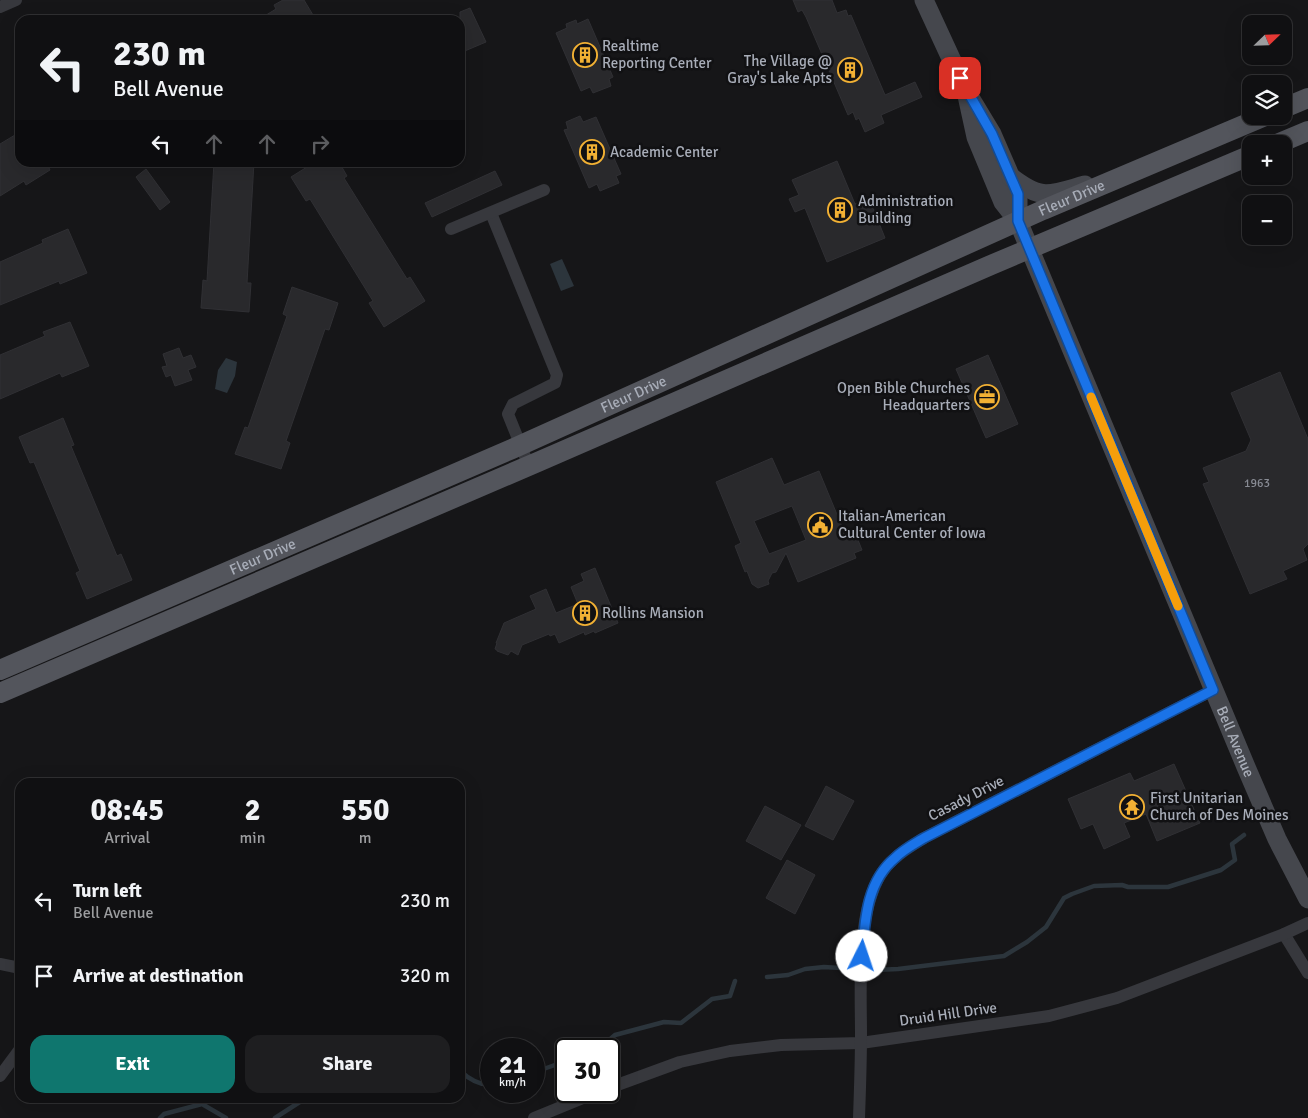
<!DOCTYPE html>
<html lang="en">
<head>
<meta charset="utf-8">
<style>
  body { margin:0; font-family:Signika,sans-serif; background:#1e1e20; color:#f1f3f6; height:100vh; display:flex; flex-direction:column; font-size:19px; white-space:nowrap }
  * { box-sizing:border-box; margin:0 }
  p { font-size:16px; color:#9c9d9f }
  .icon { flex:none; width:28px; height:28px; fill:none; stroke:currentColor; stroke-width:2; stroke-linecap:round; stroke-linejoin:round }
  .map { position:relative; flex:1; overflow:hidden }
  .sheet { position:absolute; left:15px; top:778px; width:450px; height:325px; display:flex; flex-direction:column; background:#101012; border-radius:15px; box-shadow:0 5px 20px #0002,0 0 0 1px #303032 }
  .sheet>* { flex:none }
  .top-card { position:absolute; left:15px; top:15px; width:450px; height:152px; border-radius:15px; box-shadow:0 5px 20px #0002,0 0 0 1px #303032; background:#101012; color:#f1f3f6; overflow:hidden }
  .needle { width:32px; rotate:67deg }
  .controls { position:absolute; left:1242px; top:15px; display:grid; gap:10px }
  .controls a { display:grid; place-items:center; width:50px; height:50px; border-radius:10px; background:#101012; box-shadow:0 5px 20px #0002,0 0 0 1px #303032; font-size:25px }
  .speed { position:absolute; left:480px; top:1038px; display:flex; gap:10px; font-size:25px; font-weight:700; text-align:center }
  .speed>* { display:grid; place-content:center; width:65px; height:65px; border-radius:50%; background:#101012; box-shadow:0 5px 20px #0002,0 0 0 1px #303032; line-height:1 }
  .speed small { font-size:12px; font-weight:400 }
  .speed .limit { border:2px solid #111; border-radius:8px; background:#fff; color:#111 }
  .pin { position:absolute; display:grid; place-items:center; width:42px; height:42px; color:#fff; margin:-21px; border-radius:10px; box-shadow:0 2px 8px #0006 }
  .me { position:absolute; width:55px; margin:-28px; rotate:4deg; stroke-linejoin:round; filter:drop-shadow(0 0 4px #0008) }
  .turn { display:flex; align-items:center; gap:18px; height:105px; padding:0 15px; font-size:22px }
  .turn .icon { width:65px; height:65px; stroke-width:2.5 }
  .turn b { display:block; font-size:35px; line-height:42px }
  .lanes { display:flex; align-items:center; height:48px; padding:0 15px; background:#0003; justify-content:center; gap:25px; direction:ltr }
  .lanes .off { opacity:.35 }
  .eta { display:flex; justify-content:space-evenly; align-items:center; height:85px; text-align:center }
  .eta b { font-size:30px; font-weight:700; line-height:35px }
  .cta { display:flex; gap:10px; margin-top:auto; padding:10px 15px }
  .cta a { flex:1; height:58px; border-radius:15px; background:#0f766e; color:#fff; font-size:20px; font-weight:700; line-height:58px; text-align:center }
  .cta a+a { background:#1e1e20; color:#f1f3f6 }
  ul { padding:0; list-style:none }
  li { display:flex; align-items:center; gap:15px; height:75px; padding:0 15px }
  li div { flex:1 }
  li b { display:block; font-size:19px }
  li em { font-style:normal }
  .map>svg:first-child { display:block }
</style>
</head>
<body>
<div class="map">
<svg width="1308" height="1118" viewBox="0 0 1308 1118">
  <rect width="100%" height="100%" fill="#161618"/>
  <!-- water -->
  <g fill="#2c353c">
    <polygon points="562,259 574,286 561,291 550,264"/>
    <polygon points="226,358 237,362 235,376 227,393 215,389 218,370"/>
  </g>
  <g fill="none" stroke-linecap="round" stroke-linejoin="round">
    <!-- stream -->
    <g stroke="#2c353c" stroke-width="4.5">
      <polyline points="767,977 788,975 805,969 824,967 875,970 898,969 1004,956 1027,942 1046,927 1064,898 1072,894 1094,886 1122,885 1128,887 1168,887 1221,870 1235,860 1232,844 1244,835"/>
      <polyline points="599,1049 615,1035 664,1022 681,1023 712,999 730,996 735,981"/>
      <path d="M 460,1071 C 468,1078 480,1086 491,1084"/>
      <polyline points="534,1071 538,1071 566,1061"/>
      <polyline points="160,1118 164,1114 202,1104 226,1118"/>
      <polyline points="275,1118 306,1098"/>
    </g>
  </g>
  <!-- building -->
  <g fill="#29292c" stroke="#303034" fill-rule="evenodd">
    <polygon points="283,0 304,0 316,20 258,20 276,9 274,5"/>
    <polygon points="793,0 832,0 837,13 846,10 848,16 851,15 885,95 915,82 922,97 881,115 884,123 865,132 859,118 856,120 853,112 848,115 806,17 802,10 798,12"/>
    <polygon points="470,8 486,42 460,53 460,12"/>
    <polygon points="588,19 613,77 609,79 611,86 593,93 590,87 581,91 556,33 567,28 566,24 576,20 577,24"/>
    <polygon points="580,116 583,122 596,117 621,174 616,176 619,183 600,191 597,184 589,188 564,130 568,129 566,122"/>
    <polygon points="20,132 20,162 46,162 50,170 26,185 24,181 0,196 0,144"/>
    <polygon points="837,161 855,204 869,198 885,238 827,262 805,208 795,212 789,199 799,195 792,180"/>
    <polygon points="214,162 254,162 247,283 251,283 249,312 201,308 203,280 207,281"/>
    <polygon points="315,162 339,162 347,176 344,178 407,279 410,277 425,301 384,327 369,303 373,301 310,199 306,201 291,177"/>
    <polygon points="146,169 170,202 160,210 136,177"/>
    <polygon points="495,171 502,185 432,217 425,203"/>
    <polygon points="68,229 87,273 60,284 59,281 0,305 0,262 43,243 42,240"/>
    <polygon points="292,287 338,303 329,330 325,329 286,441 290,443 281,469 235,454 245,427 248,428 287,316 283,314"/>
    <polygon points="70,322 89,366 62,377 60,373 0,399 0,355 45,336 43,332"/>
    <polygon points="179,348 183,358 191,355 196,367 188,370 192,380 175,386 171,375 166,377 162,367 167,366 163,354"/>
    <polygon points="988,355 1018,424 986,438 956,369"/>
    <polygon points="1280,372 1308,439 1308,544 1303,549 1307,560 1283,571 1287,579 1250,594 1203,484 1209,482 1203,468 1246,451 1251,440 1231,393"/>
    <polygon points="63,418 74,445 71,446 117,556 121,554 132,580 87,599 76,573 80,571 34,462 30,463 19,437"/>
    <path d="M 772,458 L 784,485 L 819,471 L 843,529 L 844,528 L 846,533 L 854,530 L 862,550 L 854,553 L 856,558 L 798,582 L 786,553 L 776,572 L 772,573 L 768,581 L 769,584 L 758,588 L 752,584 L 747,571 L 745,572 L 735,546 L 741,543 L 716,482 ZM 792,506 L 806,540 L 769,554 L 754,521 Z"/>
    <polygon points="595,568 618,623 595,633 594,631 585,635 584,632 559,643 555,634 550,636 549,634 522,645 518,655 511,651 508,655 497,651 497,650 495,649 497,643 496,643 504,623 536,609 530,596 546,589 556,613 578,604 571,587 584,581 581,574"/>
    <polygon points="1174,764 1200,823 1157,841 1146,814 1124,823 1130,837 1104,849 1093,824 1081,829 1068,799 1130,773 1134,781"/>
    <polygon points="826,786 854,801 833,840 805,826"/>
    <polygon points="765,806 801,825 781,860 746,841"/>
    <polygon points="787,860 815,875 795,914 766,898"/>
  </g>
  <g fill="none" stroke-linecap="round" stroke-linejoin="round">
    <!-- street -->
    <g stroke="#37383d" stroke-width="12">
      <polyline points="0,7 16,0"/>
      <polyline points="491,213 557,375 555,383 513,404 508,414 529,466"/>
      <polyline points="451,229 544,190"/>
      <polyline points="1284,934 1308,973"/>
      <polyline points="0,964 20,968"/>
      <polyline points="0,1076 20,1049"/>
      <polyline points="609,1088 680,1062 730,1051 781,1045 861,1043 1049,1016 1117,998 1284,934 1308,923"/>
      <polyline points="534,1118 600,1091"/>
      <path d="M 859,1118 C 860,1090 861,1062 861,1034 C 861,988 856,914 881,874 C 891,858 908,848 924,838 L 1213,690"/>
    </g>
    <!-- secondary -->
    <g stroke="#45474d" stroke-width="19">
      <polyline points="924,0 966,91 992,134 1018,194 1018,221"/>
      <path id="s1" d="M 966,91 L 976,137 L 1003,202 L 1018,221 L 1246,767 L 1277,839 L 1308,899"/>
      <path d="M 1011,177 C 1042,201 1049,195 1085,185"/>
    </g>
    <!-- primary -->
    <g stroke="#53555c" stroke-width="20">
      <polyline points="1284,108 1308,98"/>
      <polyline points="1277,144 1308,131"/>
      <path id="s2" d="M 0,670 L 512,449 L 1043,210 L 1265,116"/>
      <polyline points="0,693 540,461 991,265 1251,155"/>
    </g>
  </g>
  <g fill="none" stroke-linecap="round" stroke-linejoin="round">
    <defs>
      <path id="route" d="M 862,956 C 865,921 866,882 895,858 C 903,850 914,844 924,838 L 1213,690 L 1018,221 L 1018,194 L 992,134 L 960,78"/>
    </defs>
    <!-- route casing -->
    <use href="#route" stroke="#114b97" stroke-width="12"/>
    <!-- route -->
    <use href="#route" stroke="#1a73e8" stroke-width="9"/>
    <!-- slow -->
    <polyline stroke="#f59e0b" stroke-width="9" points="1091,397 1178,606"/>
  </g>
  <!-- icons -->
  <defs>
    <symbol id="building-ring" viewBox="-11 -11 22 22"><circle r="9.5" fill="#111113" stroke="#f2b134" stroke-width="1.5"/><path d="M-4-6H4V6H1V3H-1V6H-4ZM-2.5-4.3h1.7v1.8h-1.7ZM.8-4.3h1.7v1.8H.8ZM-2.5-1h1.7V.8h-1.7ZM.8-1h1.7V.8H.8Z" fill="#f2b134"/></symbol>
    <symbol id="office-ring" viewBox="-11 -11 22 22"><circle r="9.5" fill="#111113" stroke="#f2b134" stroke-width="1.5"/><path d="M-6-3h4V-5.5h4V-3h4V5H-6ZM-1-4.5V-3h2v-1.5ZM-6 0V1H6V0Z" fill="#f2b134"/></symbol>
    <symbol id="civic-ring" viewBox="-11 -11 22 22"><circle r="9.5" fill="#111113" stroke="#f2b134" stroke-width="1.5"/><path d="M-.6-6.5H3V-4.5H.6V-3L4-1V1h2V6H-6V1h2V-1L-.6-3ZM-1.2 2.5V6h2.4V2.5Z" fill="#f2b134"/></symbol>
    <symbol id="temple-ring" viewBox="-11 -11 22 22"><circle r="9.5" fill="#111113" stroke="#f2b134" stroke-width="1.5"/><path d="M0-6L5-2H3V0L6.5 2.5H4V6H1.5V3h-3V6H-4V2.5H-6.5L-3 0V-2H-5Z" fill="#f2b134"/></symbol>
  </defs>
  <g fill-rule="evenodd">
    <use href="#building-ring" x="571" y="41" width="28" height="28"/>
    <use href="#building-ring" x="836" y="56" width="28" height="28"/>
    <use href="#building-ring" x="578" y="138" width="28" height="28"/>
    <use href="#building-ring" x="826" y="196" width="28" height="28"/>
    <use href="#office-ring" x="973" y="383" width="28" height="28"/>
    <use href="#civic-ring" x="806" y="511" width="28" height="28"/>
    <use href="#building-ring" x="571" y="599" width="28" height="28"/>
    <use href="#temple-ring" x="1118" y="793" width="28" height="28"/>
  </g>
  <g text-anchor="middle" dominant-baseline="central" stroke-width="5" stroke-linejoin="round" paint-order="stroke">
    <!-- number labels -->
    <g font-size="12" fill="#888b94">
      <text x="1257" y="483">1963</text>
    </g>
    <!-- poi labels -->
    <g font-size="15" fill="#a8adb8" stroke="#111113" text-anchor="start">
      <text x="602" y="46">Realtime<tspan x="602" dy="17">Reporting Center</tspan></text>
      <text x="832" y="61" text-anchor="end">The Village @<tspan x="832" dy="17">Gray's Lake Apts</tspan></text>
      <text x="610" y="152">Academic Center</text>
      <text x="858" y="201">Administration<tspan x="858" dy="17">Building</tspan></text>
      <text x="970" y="388" text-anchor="end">Open Bible Churches<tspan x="970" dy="17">Headquarters</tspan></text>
      <text x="838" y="516">Italian-American<tspan x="838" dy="17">Cultural Center of Iowa</tspan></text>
      <text x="602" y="613">Rollins Mansion</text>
      <text x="1150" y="798">First Unitarian<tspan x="1150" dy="17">Church of Des Moines</tspan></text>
    </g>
    <!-- street labels -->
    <g font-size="15" fill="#a8adb8" stroke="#111113">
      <text stroke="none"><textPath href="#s2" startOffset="1171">Fleur Drive</textPath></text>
      <text stroke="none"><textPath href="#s2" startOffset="691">Fleur Drive</textPath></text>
      <text stroke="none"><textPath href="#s2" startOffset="286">Fleur Drive</textPath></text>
      <text stroke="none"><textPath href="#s1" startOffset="706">Bell Avenue</textPath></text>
      <text transform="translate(966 798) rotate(-27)">Casady Drive</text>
      <text transform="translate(948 1014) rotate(-8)">Druid Hill Drive</text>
    </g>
  </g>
</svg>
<div class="controls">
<a><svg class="needle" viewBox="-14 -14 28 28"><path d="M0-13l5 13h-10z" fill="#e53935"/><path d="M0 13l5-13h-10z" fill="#9c9d9f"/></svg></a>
<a><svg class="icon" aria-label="layers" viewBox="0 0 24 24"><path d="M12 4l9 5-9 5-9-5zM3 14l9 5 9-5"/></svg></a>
<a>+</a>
<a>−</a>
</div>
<div class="speed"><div>21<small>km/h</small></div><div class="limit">30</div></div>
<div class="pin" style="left:960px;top:78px;background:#d93025"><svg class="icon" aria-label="arrive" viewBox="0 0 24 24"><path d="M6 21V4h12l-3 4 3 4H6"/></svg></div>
<svg class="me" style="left:862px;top:956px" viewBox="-20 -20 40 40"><circle r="19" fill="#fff"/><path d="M0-13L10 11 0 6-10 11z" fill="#1a73e8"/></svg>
<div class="top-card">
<div class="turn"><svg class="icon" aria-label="left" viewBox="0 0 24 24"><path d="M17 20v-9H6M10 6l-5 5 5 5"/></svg><div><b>230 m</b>Bell Avenue</div></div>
<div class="lanes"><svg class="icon" aria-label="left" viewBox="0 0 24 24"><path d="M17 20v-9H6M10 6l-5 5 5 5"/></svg><svg class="icon off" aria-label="ahead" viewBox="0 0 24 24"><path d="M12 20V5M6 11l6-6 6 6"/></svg><svg class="icon off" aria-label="ahead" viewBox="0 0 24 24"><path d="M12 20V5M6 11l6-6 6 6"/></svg><svg class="icon off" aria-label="right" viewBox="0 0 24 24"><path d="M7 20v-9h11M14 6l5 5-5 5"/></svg></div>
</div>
<section class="sheet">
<div class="eta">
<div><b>08:45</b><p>Arrival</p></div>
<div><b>2</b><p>min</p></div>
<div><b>550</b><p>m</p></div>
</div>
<ul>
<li><svg class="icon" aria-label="left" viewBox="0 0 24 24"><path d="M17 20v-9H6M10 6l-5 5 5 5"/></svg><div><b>Turn left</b><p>Bell Avenue</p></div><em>230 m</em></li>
<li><svg class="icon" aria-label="arrive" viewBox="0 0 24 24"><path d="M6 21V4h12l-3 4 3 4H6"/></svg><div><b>Arrive at destination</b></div><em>320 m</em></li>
</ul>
<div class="cta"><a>Exit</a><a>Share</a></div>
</section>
</div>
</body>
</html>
